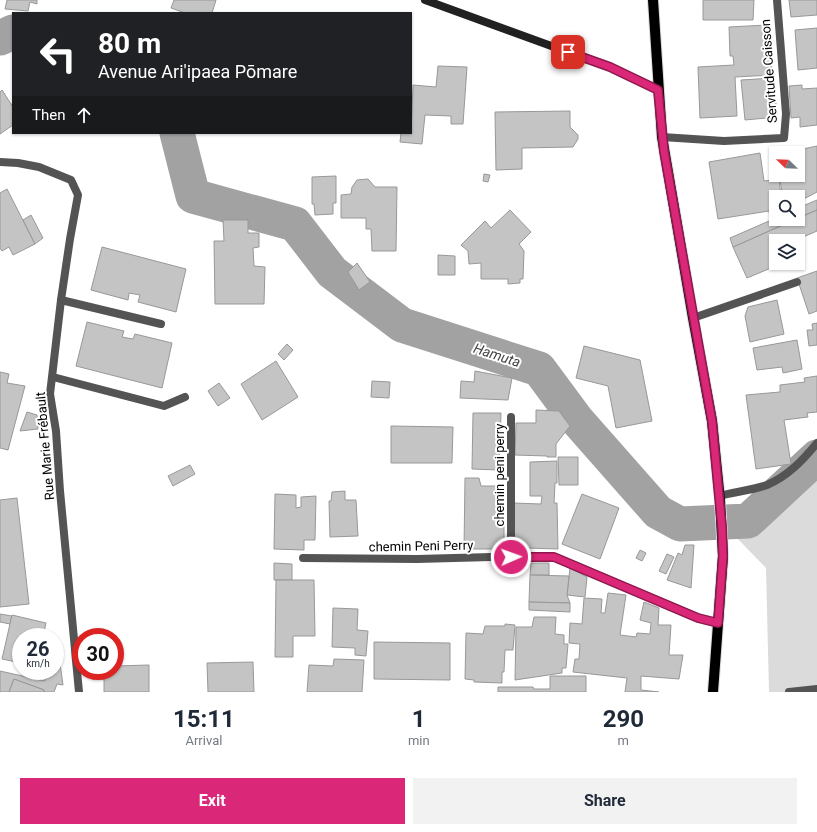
<!DOCTYPE html>
<html lang="en">
<head>
<meta charset="utf-8">
<style>
  body { margin:0; font-family:Roboto,sans-serif; background:#f2f2f3; color:#1f2937; height:100vh; display:flex; flex-direction:column; font-size:15px; white-space:nowrap }
  * { box-sizing:border-box; margin:0 }
  p { font-size:13px; color:#747a83 }
  .icon { flex:none; width:22px; height:22px; fill:none; stroke:currentColor; stroke-width:2; stroke-linecap:round; stroke-linejoin:round }
  .map { position:relative; height:692px; overflow:hidden }
  .sheet { display:flex; flex-direction:column; background:#fff; flex:1 }
  .sheet>* { flex:none }
  .hud { position:absolute; left:12px; top:12px; width:400px; height:122px; border-radius:0px; box-shadow:0 1px 3px #0004; background:#202124; color:#fff; overflow:hidden }
  .needle { width:26px; rotate:293deg }
  .fabs { position:absolute; left:769px; top:146px; display:grid; gap:8px }
  .fabs a { display:grid; place-items:center; width:36px; height:36px; border-radius:0px; background:#fff; box-shadow:0 1px 3px #0004; font-size:20px }
  .speed { position:absolute; left:12px; top:628px; display:flex; gap:8px; font-size:20px; font-weight:700; text-align:center }
  .speed>* { display:grid; place-content:center; width:52px; height:52px; border-radius:50%; background:#fff; box-shadow:0 1px 3px #0004; line-height:1 }
  .speed small { font-size:10px; font-weight:400 }
  .speed .limit { border:6px solid #d22; background:#fff; color:#111 }
  .pin { position:absolute; display:grid; place-items:center; width:34px; height:34px; color:#fff; margin:-17px; border-radius:8px; box-shadow:0 2px 6px #0006 }
  .me { position:absolute; width:44px; margin:-22px; rotate:88deg; stroke-linejoin:round; filter:drop-shadow(0 0 3px #0008) }
  .turn { display:flex; align-items:center; gap:14px; height:84px; padding:0 20px; font-size:18px }
  .turn .icon { width:52px; height:52px; stroke-width:2.5 }
  .turn b { display:block; font-size:28px; line-height:34px }
  .then { display:flex; align-items:center; height:38px; padding:0 20px; background:#0003; gap:8px; font-size:15px }
  .eta { display:flex; justify-content:space-evenly; align-items:center; height:68px; text-align:center }
  .eta b { font-size:24px; font-weight:700; line-height:28px }
  .button { display:flex; gap:8px; margin-top:auto; padding:8px 20px }
  .button a { flex:1; height:46px; border-radius:0px; background:#db2777; color:#fff; font-size:16px; font-weight:700; line-height:46px; text-align:center }
  .button a+a { background:#f2f2f3; color:#1f2937 }
  .map>svg:first-child { display:block }
</style>
</head>
<body>
<div class="map">
<svg width="817" height="692" viewBox="0 0 817 692">
  <rect width="100%" height="100%" fill="#fff"/>
  <!-- green -->
  <polygon fill="#dbdbdb" points="817,469 817,692 769,692 766,568 737,538"/>
  <g fill="none" stroke-linecap="round" stroke-linejoin="round">
    <!-- river -->
    <g stroke="#a2a2a2" stroke-width="35">
      <polyline points="0,38 13,32"/>
      <polyline points="177,133 193,196 295,224 332,272 402,325 539,369 576,419 658,512 680,524 748,521 817,457"/>
    </g>
  </g>
  <!-- building -->
  <g fill="#c4c4c4" stroke="#989898">
    <polygon points="7,0 37,0 37,4 30,2 28,11 5,9"/>
    <polygon points="174,0 216,0 212,13 185,13 171,8"/>
    <polygon points="703,0 754,0 753,20 703,20"/>
    <polygon points="789,0 817,0 817,15 791,17"/>
    <polygon points="767,25 769,53 771,53 772,75 735,77 737,116 700,118 698,67 734,65 733,56 730,56 729,27"/>
    <polygon points="817,28 817,68 798,70 795,30"/>
    <polygon points="438,66 467,67 463,124 451,124 451,116 425,115 422,144 400,142 401,133 411,133 413,85 436,87"/>
    <polygon points="774,78 777,117 745,120 741,80"/>
    <polygon points="802,85 802,89 817,88 817,125 800,127 800,117 791,118 789,86"/>
    <polygon points="2,90 13,107 13,125 0,134 0,92"/>
    <polygon points="570,111 570,127 578,135 578,139 573,147 522,148 522,169 496,170 495,112"/>
    <polygon points="817,146 817,192 798,202 798,197 783,197 779,175 798,175 798,153 784,153"/>
    <polygon points="760,153 764,181 779,179 781,197 776,197 776,215 770,217 769,211 718,219 709,162"/>
    <polygon points="484,174 490,175 488,182 483,181"/>
    <polygon points="336,176 336,203 333,203 333,214 315,215 314,204 312,204 312,177"/>
    <polygon points="368,179 375,187 397,187 396,251 372,251 371,229 366,229 366,218 341,218 341,195 351,194 352,187 357,180"/>
    <polygon points="7,189 35,244 13,255 9,247 2,251 0,248 0,193"/>
    <polygon points="817,200 817,210 798,218 798,208"/>
    <polygon points="510,210 531,232 519,244 524,251 523,279 520,279 520,283 508,284 508,279 481,279 481,263 469,264 468,251 461,245 485,221 491,228"/>
    <polygon points="817,210 817,231 794,241 776,241 776,263 783,263 747,278 733,247"/>
    <polygon points="31,215 43,238 35,244 23,220"/>
    <polygon points="776,218 776,219 796,219 733,247 730,238"/>
    <polygon points="223,220 248,220 248,233 259,233 259,247 253,248 254,266 265,267 264,304 215,304 214,241 224,241"/>
    <polygon points="102,247 186,269 176,312 138,302 140,295 129,293 128,300 91,290"/>
    <polygon points="438,255 455,256 455,275 438,275"/>
    <polygon points="357,263 370,282 359,290 348,272"/>
    <polygon points="817,271 817,311 809,314 797,278"/>
    <polygon points="777,300 784,334 750,342 745,316 748,307"/>
    <polygon points="87,322 124,331 122,337 133,339 135,334 172,343 162,388 76,366"/>
    <polygon points="817,323 817,345 809,346 807,330 813,330 812,324"/>
    <polygon points="797,340 802,369 783,373 782,367 757,370 753,348"/>
    <polygon points="287,344 293,350 284,360 278,354"/>
    <polygon points="584,346 640,360 652,421 616,428 608,386 576,378"/>
    <polygon points="276,361 298,397 262,420 241,384"/>
    <polygon points="475,371 512,378 508,400 460,398 461,381 474,382"/>
    <polygon points="0,372 9,374 7,383 25,386 8,450 0,448"/>
    <polygon points="817,376 817,412 807,413 808,417 784,420 791,464 756,469 746,395 780,392 780,385 805,382 804,378"/>
    <polygon points="372,381 390,382 389,398 371,397"/>
    <polygon points="219,383 230,398 218,406 208,391"/>
    <polygon points="536,410 559,411 570,426 556,444 556,457 547,457 547,456 515,455 516,423 536,423"/>
    <polygon points="27,412 37,415 38,429 20,431"/>
    <polygon points="473,413 501,413 499,470 472,469"/>
    <polygon points="391,426 453,427 452,463 391,463"/>
    <polygon points="558,457 578,457 578,485 559,485"/>
    <polygon points="557,461 557,483 555,483 554,503 557,503 558,549 527,548 527,545 513,546 513,503 541,504 542,496 530,496 530,462"/>
    <polygon points="190,465 195,474 173,486 168,476"/>
    <polygon points="465,478 479,478 481,486 504,486 504,549 464,549"/>
    <polygon points="345,491 345,500 356,500 358,536 330,537 329,501 331,501 332,492"/>
    <polygon points="275,494 296,495 296,508 301,507 301,497 316,496 315,540 304,540 304,550 274,549"/>
    <polygon points="582,494 619,508 600,559 562,544"/>
    <polygon points="17,498 29,604 0,607 0,500"/>
    <polygon points="685,545 694,545 691,588 667,580 678,553 682,555"/>
    <polygon points="640,550 646,553 642,561 636,558"/>
    <polygon points="667,554 674,557 666,574 659,571"/>
    <polygon points="274,563 292,564 292,580 274,580"/>
    <polygon points="531,563 549,563 549,575 530,575"/>
    <polygon points="570,568 587,577 585,597 567,595"/>
    <polygon points="530,575 569,576 567,595 570,603 529,602"/>
    <polygon points="276,580 314,580 315,636 293,636 293,657 275,657"/>
    <polygon points="608,593 626,595 620,635 636,637 637,633 650,634 651,623 640,620 644,602 659,608 658,625 671,625 669,655 683,655 679,679 641,676 641,690 659,692 625,692 627,678 573,672 575,659 579,659 580,644 569,643 570,623 582,624 584,598 602,599 601,613 605,613"/>
    <polygon points="529,602 570,603 570,612 529,610"/>
    <polygon points="333,608 358,609 357,630 368,631 366,656 355,655 355,648 332,647"/>
    <polygon points="0,614 12,616 10,624 0,622"/>
    <polygon points="12,615 46,623 43,637 21,637 21,663 2,659"/>
    <polygon points="534,617 556,617 555,634 564,635 564,644 568,644 566,668 562,668 562,673 515,680 516,627 532,627"/>
    <polygon points="505,624 515,625 513,650 505,650 504,672 502,672 502,683 474,682 474,680 465,679 466,633 483,634 485,626 505,626"/>
    <polygon points="374,642 450,643 450,680 374,679"/>
    <polygon points="334,659 364,660 362,692 307,692 309,665 333,666"/>
    <polygon points="253,662 254,692 208,692 207,663"/>
    <polygon points="55,663 60,663 63,685 57,684 54,692 44,692 44,690 14,679 9,692 0,692 0,671 45,681 44,671 55,671"/>
    <polygon points="149,665 149,692 104,692 104,671 115,671 115,666"/>
    <polygon points="550,676 586,676 586,692 498,692 498,687 533,687 534,689 550,689"/>
    <polygon points="14,679 44,690 44,692 9,692"/>
  </g>
  <g fill="none" stroke-linecap="round" stroke-linejoin="round">
    <defs>
      <polyline id="primary" points="653,0 662,137 693,318 712,421 720,500 723,556 713,692"/>
    </defs>
    <!-- primary casing -->
    <use href="#primary" stroke="#dbdbdb" stroke-width="12"/>
    <!-- lane -->
    <g stroke="#545454" stroke-width="8">
      <polyline points="61,300 161,324"/>
      <polyline points="693,318 797,282"/>
      <polyline points="53,377 164,406 185,397"/>
      <polyline points="789,692 817,689"/>
    </g>
    <!-- street -->
    <g stroke="#545454" stroke-width="8">
      <polyline points="662,137 724,141 784,138 786,114 777,0"/>
      <polyline points="0,162 18,163 39,167 71,180 78,195 70,239 61,300 50,394 56,431 60,491 79,692"/>
      <path d="M 719,496 C 734,492 753,490 767,485 C 788,476 803,460 817,443"/>
      <polyline points="511,557 511,417"/>
      <polyline points="303,558 417,559 524,556 554,557 699,618 718,623"/>
    </g>
    <!-- secondary -->
    <polyline stroke="#212121" stroke-width="8" points="425,0 609,67 658,90"/>
    <!-- primary -->
    <use href="#primary" stroke="#000" stroke-width="10"/>
  </g>
  <g fill="none" stroke-linecap="round" stroke-linejoin="round">
    <defs>
      <polyline id="route" points="511,557 554,557 698,618 718,623 723,556 722,528 712,421 664,151 658,90 610,67 568,52"/>
    </defs>
    <!-- route casing -->
    <use href="#route" stroke="#8e194d" stroke-width="10"/>
    <!-- route -->
    <use href="#route" stroke="#db2777" stroke-width="7"/>
  </g>
  <g text-anchor="middle" dominant-baseline="central" stroke-width="4" stroke-linejoin="round" paint-order="stroke">
    <!-- street labels -->
    <g font-size="13" fill="#000" stroke="#fff">
      <text transform="translate(769 71) rotate(-94)">Servitude Caisson</text>
      <text transform="translate(45 446) rotate(-95)">Rue Marie Frébault</text>
      <text transform="translate(499 475) rotate(-90)">chemin peni perry</text>
      <text transform="translate(421 546) rotate(-1)">chemin Peni Perry</text>
    </g>
    <!-- water labels -->
    <g font-size="14" font-style="italic" fill="#434343" stroke="#fff">
      <text transform="translate(497 355) rotate(18)">Hamuta</text>
    </g>
  </g>
</svg>
<div class="fabs">
<a><svg class="needle" viewBox="-14 -14 28 28"><path d="M0-13l5 13h-10z" fill="#e53935"/><path d="M0 13l5-13h-10z" fill="#747a83"/></svg></a>
<a><svg class="icon" aria-label="search" viewBox="0 0 24 24"><circle cx="10" cy="10" r="6"/><path d="M15 15l6 6"/></svg></a>
<a><svg class="icon" aria-label="layers" viewBox="0 0 24 24"><path d="M12 4l9 5-9 5-9-5zM3 14l9 5 9-5"/></svg></a>
</div>
<div class="speed"><div>26<small>km/h</small></div><div class="limit">30</div></div>
<div class="pin" style="left:568px;top:52px;background:#d93025"><svg class="icon" aria-label="arrive" viewBox="0 0 24 24"><path d="M6 21V4h12l-3 4 3 4H6"/></svg></div>
<svg class="me" style="left:511px;top:557px" viewBox="-20 -20 40 40"><circle r="17" fill="#db2777" stroke="#fff" stroke-width="3"/><path d="M0-11L8 9 0 5-8 9z" fill="#fff"/></svg>
<div class="hud">
<div class="turn"><svg class="icon" aria-label="left" viewBox="0 0 24 24"><path d="M17 20v-9H6M10 6l-5 5 5 5"/></svg><div><b>80 m</b>Avenue Ari'ipaea Pōmare</div></div>
<div class="then">Then<svg class="icon" aria-label="ahead" viewBox="0 0 24 24"><path d="M12 20V5M6 11l6-6 6 6"/></svg></div>
</div>
</div>
<section class="sheet">
<div class="eta">
<div><b>15:11</b><p>Arrival</p></div>
<div><b>1</b><p>min</p></div>
<div><b>290</b><p>m</p></div>
</div>
<div class="button"><a>Exit</a><a>Share</a></div>
</section>
</body>
</html>
